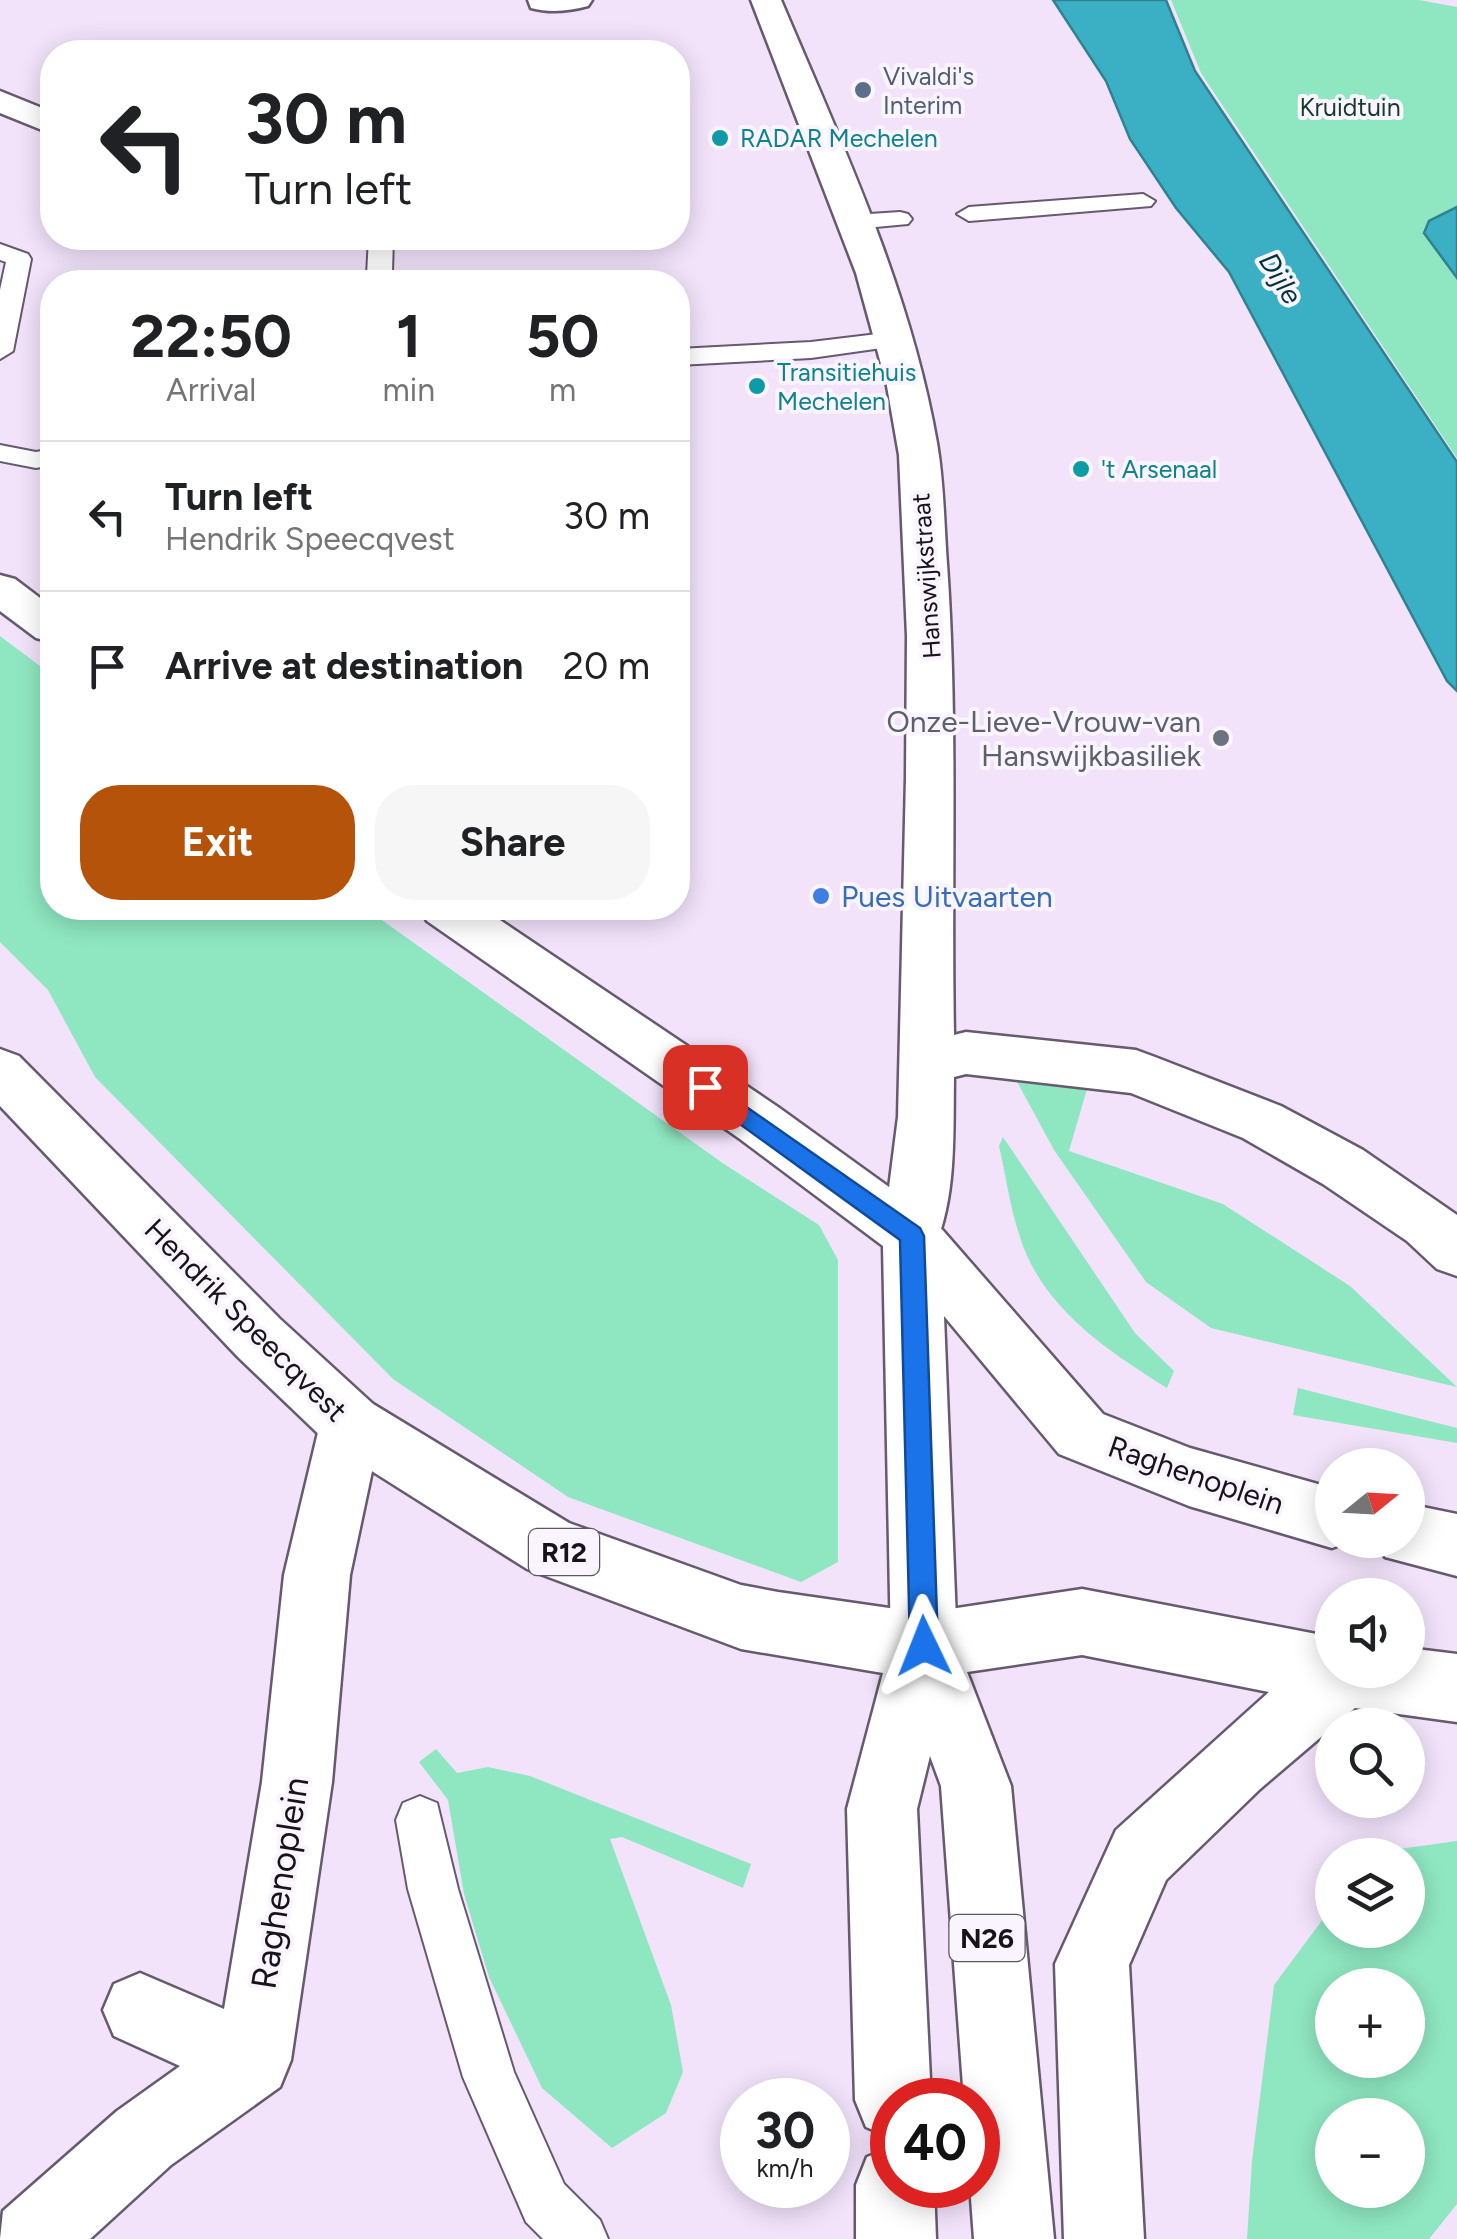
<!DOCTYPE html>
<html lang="en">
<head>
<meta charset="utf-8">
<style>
  body { margin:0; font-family:Figtree,sans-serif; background:#f6f6f6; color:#202124; height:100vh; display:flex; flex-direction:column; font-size:38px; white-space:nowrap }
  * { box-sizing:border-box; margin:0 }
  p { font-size:32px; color:#757577 }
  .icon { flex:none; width:55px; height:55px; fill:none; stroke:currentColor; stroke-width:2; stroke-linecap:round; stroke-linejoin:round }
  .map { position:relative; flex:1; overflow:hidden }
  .side { position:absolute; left:40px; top:270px; width:650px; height:650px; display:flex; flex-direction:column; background:#fff; border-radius:40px; box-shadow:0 5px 25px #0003 }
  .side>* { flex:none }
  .banner { position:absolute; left:40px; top:40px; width:650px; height:210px; border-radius:40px; box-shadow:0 5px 25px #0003; background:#fff; color:#202124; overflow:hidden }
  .needle { width:65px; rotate:72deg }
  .fabs { position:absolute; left:1315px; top:1448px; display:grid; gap:20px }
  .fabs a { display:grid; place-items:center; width:110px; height:110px; border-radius:50%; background:#fff; box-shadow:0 5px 25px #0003; font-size:50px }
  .speed { position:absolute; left:720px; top:2078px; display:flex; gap:20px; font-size:50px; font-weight:700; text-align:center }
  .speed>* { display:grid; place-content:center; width:130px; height:130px; border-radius:50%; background:#fff; box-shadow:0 5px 25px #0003; line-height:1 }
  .speed small { font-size:25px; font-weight:400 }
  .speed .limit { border:15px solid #d22; background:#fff; color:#111 }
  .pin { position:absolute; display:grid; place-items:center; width:85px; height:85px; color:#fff; margin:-42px; border-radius:20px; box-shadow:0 5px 15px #0006 }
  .me { position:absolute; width:110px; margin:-55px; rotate:358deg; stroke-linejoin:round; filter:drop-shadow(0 0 8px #0008) }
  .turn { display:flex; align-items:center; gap:35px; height:210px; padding:0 40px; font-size:45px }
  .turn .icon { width:130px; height:130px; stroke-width:2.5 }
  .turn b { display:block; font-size:70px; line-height:85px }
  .eta { display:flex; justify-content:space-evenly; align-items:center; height:170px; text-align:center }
  .eta b { font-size:60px; font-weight:700; line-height:70px }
  .action { display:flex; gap:20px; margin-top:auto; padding:20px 40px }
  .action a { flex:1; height:115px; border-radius:40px; background:#b45309; color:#fff; font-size:40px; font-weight:700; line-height:115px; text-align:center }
  .action a+a { background:#f6f6f6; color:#202124 }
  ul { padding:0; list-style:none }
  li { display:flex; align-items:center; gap:30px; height:150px; padding:0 40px; border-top:2px solid #e0e0e0 }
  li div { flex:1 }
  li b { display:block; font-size:38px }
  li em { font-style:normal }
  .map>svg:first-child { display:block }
</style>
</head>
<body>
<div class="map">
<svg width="1457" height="2239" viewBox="0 0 1457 2239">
  <rect width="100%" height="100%" fill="#f2e3fb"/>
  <!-- green -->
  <g fill="#8fe7c1" fill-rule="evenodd">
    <polygon points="1171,0 1419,0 1457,7 1457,458 1201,73"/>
    <polygon points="0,636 52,675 52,908 365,908 724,1164 819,1225 838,1260 838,1562 801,1582 568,1497 393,1379 95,1077 48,990 0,942"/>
    <polygon points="1015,1078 1087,1089 1069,1151 1223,1204 1350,1286 1457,1387 1211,1328 1146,1282 1054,1150"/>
    <path d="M 1003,1137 L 1135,1333 L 1174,1371 L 1167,1388 C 1108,1351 1042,1308 1020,1237 C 1010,1208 1006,1176 999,1146 Z"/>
    <polygon points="1298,1388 1457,1428 1457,1443 1293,1415"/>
    <polygon points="436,1749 457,1773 488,1767 530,1776 751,1864 743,1888 622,1837 610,1839 671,2005 683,2072 666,2113 612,2148 542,2088 489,1977 464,1894 448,1800 419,1762"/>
    <path d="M 1457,1841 L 1457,2204 L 1429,2239 L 1247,2239 L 1252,2161 L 1274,1985 L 1332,1907 L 1332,1930 L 1408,1930 L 1408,1855 L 1387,1855 L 1392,1850 ZM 1332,1985 L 1408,1985 L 1408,2060 L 1332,2060 ZM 1332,2115 L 1408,2115 L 1408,2190 L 1332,2190 Z"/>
  </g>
  <!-- water -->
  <g fill="#3bb0c4" stroke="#308191" stroke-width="2.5">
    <polygon points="1053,0 1166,0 1195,71 1457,462 1457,691 1447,681 1229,272 1176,208 1130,139 1106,81"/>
    <polygon points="1457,207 1457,278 1424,233 1429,221"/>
  </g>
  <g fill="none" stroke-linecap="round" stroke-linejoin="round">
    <defs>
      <g id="service">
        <polygon points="1143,194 1155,201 1151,206 969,221 957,214 969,207"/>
        <polygon points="900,212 908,214 912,219 908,224 854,229 842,222 854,215"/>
        <polygon points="369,238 393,238 392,272 404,282 370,280 367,275"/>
        <polygon points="0,244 28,254 31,259 13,351 0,359 0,290 6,262 0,260"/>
        <polygon points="894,332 907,340 903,345 811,358 678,365 678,349 811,342"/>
        <polygon points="0,445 36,452 52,449 52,465 36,468 0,461"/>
        <polygon points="420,1796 437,1803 458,1889 514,2072 564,2184 600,2220 608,2239 543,2239 526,2222 463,2077 408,1889 396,1820 403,1803"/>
      </g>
      <g id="minor">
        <path d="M 528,0 L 592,0 L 588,6 C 570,11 549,13 531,8 Z"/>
        <path d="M 751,0 L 781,0 C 842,144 910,288 937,443 C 944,483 944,524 947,564 C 958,721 951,878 954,1035 L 966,1032 L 1136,1050 L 1155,1057 L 1281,1106 L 1363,1150 L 1457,1215 L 1457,1276 L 1437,1269 L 1407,1241 L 1323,1184 L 1243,1138 L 1131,1093 L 966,1074 L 954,1077 C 953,1133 957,1201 932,1252 L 912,1260 L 892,1252 L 883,1235 L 898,1117 L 906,777 L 907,636 L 899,455 L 887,386 L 856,273 Z"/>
        <polygon points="0,91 52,112 52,134 0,113"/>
        <polygon points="351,1396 373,1404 382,1424 350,1575 332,1782 291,2060 280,2087 171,2165 90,2239 0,2239 3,2211 117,2111 180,2066 114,2036 103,2010 114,1984 140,1973 224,2009 262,1782 284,1575 320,1424 329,1404"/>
      </g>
      <g id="tertiary">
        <polygon points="0,575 15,579 52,607 52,642 36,638 0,611"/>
        <polygon points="420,908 482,908 778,1107 932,1218 1103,1414 1190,1448 1332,1488 1332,1540 1353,1540 1332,1548 1189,1506 1059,1454 944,1316 957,1646 948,1669 924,1679 900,1669 891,1646 883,1246 740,1139 427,921"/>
        <polygon points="1408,1504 1457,1514 1457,1576 1385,1557 1378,1540 1408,1540"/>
      </g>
      <g id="primary">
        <polygon points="0,1049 19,1056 280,1319 373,1404 569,1523 741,1585 778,1592 924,1613 1082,1589 1332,1637 1332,1670 1408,1670 1408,1648 1457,1654 1457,1722 1355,1708 1260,1789 1166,1880 1129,1965 1144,2239 1064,2239 1055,1964 1116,1830 1269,1692 1082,1655 967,1672 1011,1786 1054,2239 974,2239 970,2185 978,2185 978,2100 964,2100 941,1786 930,1756 917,1809 931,2100 892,2100 892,2138 866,2127 855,2100 847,1809 883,1673 741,1649 527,1569 329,1444 238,1357 0,1106"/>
        <polygon points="892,2147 892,2185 934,2185 936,2239 856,2239 856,2185 867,2157"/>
      </g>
    </defs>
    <!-- service casing -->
    <use href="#service" stroke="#665a6e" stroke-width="4"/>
    <!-- minor casing -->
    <use href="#minor" stroke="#665a6e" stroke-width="5"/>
    <!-- tertiary casing -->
    <use href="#tertiary" stroke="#665a6e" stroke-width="5"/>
    <!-- primary casing -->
    <use href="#primary" stroke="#665a6e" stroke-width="5"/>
    <!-- service -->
    <use href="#service" fill="#fff" fill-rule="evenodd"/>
    <!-- minor -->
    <use href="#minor" fill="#fff" fill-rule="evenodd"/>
    <!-- tertiary -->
    <use href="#tertiary" fill="#fff" fill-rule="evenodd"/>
    <!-- primary -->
    <use href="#primary" fill="#fff" fill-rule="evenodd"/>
  </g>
  <!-- route -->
  <polygon fill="#1a73e8" stroke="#114b97" stroke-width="2.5" points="705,1078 920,1228 924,1236 938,1646 934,1655 924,1659 915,1655 910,1646 900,1240 697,1093 694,1087 697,1080"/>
  <!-- markers -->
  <circle fill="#5c6f8a" stroke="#faf4fe" stroke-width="4" cx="863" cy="90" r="10"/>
  <g fill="#0f9aa8" stroke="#faf4fe" stroke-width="4">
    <circle cx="720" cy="138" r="10"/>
    <circle cx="757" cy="386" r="10"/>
    <circle cx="1081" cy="469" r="10"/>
  </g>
  <circle fill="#6b7280" stroke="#faf4fe" stroke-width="4" cx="1221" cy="738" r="10"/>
  <circle fill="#3f7fe0" stroke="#faf4fe" stroke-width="4" cx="821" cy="896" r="10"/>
  <g text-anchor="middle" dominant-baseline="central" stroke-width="8" stroke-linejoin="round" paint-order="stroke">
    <!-- far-service labels -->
    <g font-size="25" fill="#4e5e75" stroke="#faf4fe" text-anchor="start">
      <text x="883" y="76">Vivaldi's<tspan x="883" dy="29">Interim</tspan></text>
    </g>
    <!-- far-park labels -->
    <g font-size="25" fill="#133c2c" stroke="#faf4fe">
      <text x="1350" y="107">Kruidtuin</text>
    </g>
    <!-- far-culture labels -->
    <g font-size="25" fill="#0d838f" stroke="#faf4fe" text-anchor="start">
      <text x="740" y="138">RADAR Mechelen</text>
      <text x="777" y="372">Transitiehuis<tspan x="777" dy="29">Mechelen</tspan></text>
      <text x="1101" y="469">'t Arsenaal</text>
    </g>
    <!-- far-street labels -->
    <g font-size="25" fill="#18131b" stroke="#faf4fe">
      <text transform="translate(926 576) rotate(-94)">Hanswijkstraat</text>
    </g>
    <!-- far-water labels -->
    <g font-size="28" font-style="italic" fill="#00353d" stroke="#faf4fe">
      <text transform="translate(1281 278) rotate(58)">Dijle</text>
    </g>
    <!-- shield labels -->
    <g fill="#faf4fe" stroke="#5c565f" stroke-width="2.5">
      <rect x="529" y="1529" width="70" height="46" rx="8"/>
      <rect x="949.5" y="1915" width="75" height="46" rx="8"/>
    </g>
    <g font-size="28" font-weight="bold" fill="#18131b">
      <text x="564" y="1552">R12</text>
      <text x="987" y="1938">N26</text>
    </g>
    <!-- worship labels -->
    <g font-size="30" fill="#5b616d" stroke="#faf4fe" text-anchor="end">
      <text x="1201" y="721">Onze-Lieve-Vrouw-van<tspan x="1201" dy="34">Hanswijkbasiliek</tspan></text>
    </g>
    <!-- shop labels -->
    <g font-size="30" fill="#366cbe" stroke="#faf4fe" text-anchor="start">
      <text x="841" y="896">Pues Uitvaarten</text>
    </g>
    <!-- street labels -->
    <g font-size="30" fill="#18131b" stroke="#faf4fe">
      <text transform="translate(246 1320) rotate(45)">Hendrik Speecqvest</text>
      <text transform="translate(1196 1475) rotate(19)">Raghenoplein</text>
    </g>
    <!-- near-street labels -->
    <g font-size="35" fill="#18131b" stroke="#faf4fe">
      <text transform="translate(280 1883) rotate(-81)">Raghenoplein</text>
    </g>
  </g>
</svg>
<div class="fabs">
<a><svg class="needle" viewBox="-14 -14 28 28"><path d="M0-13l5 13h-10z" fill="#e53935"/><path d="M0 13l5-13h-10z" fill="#757577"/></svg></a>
<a><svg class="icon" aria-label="sound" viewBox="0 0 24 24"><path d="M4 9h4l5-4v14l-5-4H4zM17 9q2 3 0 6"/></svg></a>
<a><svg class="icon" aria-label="search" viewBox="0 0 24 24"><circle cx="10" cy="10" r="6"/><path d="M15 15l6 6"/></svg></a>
<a><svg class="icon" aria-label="layers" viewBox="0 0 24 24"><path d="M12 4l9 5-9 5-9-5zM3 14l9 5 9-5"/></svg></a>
<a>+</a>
<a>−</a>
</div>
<div class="speed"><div>30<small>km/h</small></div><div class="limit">40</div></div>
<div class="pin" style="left:705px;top:1087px;background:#d93025"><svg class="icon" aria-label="arrive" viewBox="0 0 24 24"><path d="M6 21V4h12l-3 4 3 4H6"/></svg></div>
<svg class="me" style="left:924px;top:1646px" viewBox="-20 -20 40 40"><path d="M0-17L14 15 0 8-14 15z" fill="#1a73e8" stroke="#fff" stroke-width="4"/></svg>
<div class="banner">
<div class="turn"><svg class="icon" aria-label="left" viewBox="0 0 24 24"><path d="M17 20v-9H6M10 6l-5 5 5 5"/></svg><div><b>30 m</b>Turn left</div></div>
</div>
<section class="side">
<div class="eta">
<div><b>22:50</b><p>Arrival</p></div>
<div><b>1</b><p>min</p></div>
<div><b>50</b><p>m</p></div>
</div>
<ul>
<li><svg class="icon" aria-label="left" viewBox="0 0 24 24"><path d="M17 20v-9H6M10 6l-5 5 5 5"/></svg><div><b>Turn left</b><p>Hendrik Speecqvest</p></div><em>30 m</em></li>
<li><svg class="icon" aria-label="arrive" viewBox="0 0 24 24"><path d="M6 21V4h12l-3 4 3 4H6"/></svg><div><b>Arrive at destination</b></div><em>20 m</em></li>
</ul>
<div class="action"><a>Exit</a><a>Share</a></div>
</section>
</div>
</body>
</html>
